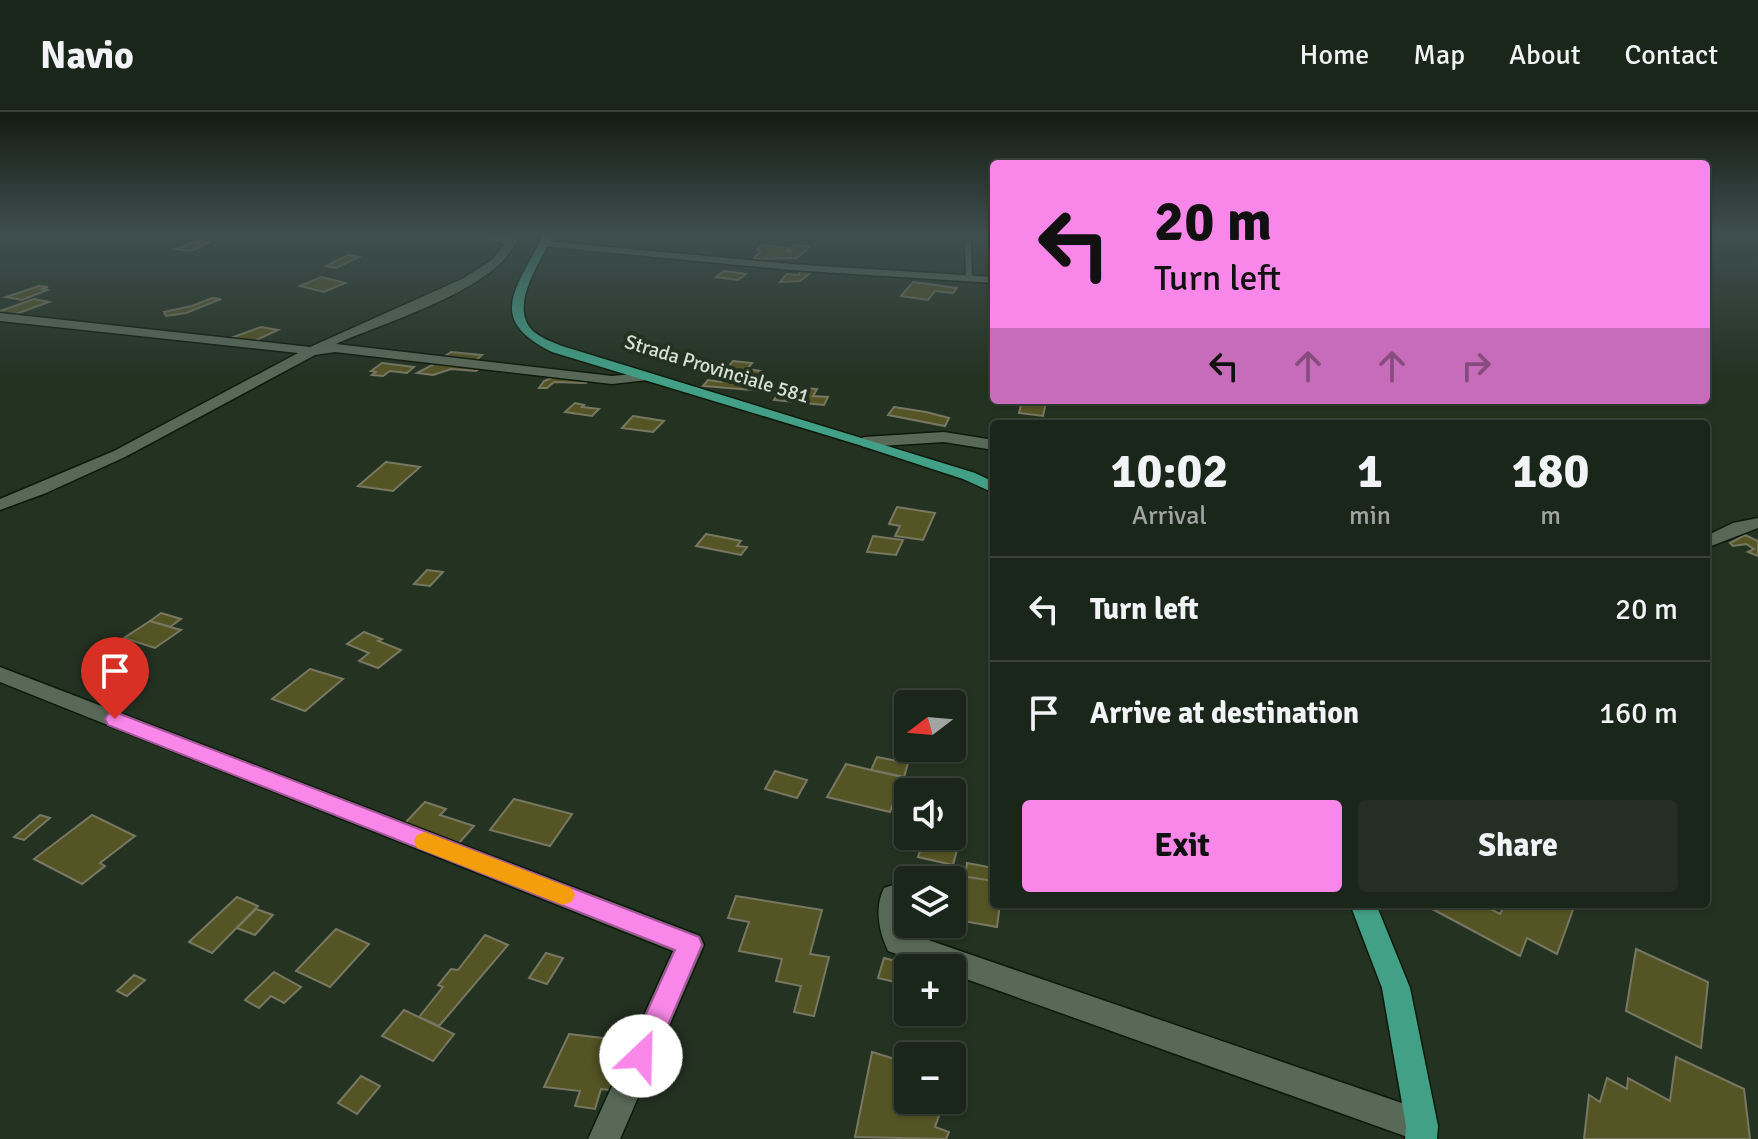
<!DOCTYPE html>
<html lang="en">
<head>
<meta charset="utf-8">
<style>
  body { margin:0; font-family:Signika,sans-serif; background:#242e23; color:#f1f3f6; height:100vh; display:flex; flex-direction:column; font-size:30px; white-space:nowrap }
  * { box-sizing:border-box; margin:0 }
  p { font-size:26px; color:#a0a5a2 }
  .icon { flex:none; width:44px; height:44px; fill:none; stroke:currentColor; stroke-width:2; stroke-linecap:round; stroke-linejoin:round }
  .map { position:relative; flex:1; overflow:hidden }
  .side { position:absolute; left:990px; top:308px; width:720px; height:488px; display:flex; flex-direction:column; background:#1b261a; border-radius:8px; box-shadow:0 2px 6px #0004,0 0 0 2px #394339 }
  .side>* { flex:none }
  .hud { position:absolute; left:990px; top:48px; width:720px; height:244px; border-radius:8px; box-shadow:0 2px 6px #0004,0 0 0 2px #394339; background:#f987e9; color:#111; overflow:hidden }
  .needle { width:52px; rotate:254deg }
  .controls { position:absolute; left:894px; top:578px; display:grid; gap:16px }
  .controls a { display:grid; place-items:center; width:72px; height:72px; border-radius:8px; background:#1b261a; box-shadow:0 2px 6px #0004,0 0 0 2px #394339; font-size:40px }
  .pin { position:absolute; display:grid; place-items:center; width:68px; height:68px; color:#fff; margin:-82px -34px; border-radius:50% 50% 50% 0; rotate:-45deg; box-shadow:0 0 8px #0007 }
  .pin .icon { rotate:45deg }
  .me { position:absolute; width:88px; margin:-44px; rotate:24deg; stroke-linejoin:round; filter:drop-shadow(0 0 6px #0008) }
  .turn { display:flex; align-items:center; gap:28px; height:168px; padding:0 32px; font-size:36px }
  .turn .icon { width:104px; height:104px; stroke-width:2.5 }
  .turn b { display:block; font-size:56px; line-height:68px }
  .lanes { display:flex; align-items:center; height:76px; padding:0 32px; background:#0003; justify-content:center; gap:40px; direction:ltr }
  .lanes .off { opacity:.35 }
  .eta { display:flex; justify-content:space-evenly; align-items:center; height:136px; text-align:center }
  .eta b { font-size:48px; font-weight:700; line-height:56px }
  .action { display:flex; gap:16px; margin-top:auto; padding:16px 32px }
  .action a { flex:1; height:92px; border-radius:8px; background:#f987e9; color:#111; font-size:32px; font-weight:700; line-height:92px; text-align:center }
  .action a+a { background:#242e23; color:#f1f3f6 }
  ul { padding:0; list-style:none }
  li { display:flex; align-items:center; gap:24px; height:104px; padding:0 32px; border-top:2px solid #394339 }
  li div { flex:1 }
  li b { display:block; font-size:30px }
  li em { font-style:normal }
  header { display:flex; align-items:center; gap:48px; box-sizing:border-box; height:112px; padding:0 40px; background:#1b261a; border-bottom:2px solid #394339 }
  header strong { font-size:38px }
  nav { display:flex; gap:44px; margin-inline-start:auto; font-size:28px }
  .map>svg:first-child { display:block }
</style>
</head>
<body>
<header>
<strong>Navio</strong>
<nav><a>Home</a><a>Map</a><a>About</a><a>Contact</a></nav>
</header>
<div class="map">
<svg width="1758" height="1027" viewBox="0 0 1758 1027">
  <rect width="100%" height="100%" fill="#243222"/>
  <!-- building -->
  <g fill="#555425" stroke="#787862" stroke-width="2">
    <polygon points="197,129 211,130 190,139 176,137"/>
    <polygon points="761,133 789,136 786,139 792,140 789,139 794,133 810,134 797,146 753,147 761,139 757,138"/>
    <polygon points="348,143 359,145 336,156 326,154"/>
    <polygon points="800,158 814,158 800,169 780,170 787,162 799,163"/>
    <polygon points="724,159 746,162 738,168 716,165"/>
    <polygon points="321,165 345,171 324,180 300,174"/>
    <polygon points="913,170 957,176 953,181 935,179 928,188 901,184"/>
    <polygon points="39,174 48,175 42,177 47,178 22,188 6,185"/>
    <polygon points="212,186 221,187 186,201 166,204 164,200 192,194"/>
    <polygon points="34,187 49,190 10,204 0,203 0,199"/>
    <polygon points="261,215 278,218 252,230 228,227"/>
    <polygon points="451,240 482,243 474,250 442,246"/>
    <polygon points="733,249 752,251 747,257 761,259 756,267 773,269 765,279 703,274 708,268 722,270 733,256 728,255"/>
    <polygon points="382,251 414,255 407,261 390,259 383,264 372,263 376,260 371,259"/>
    <polygon points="436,251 481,255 476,259 451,257 433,263 417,261"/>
    <polygon points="556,264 591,267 586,271 554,270 547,276 539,276 544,269"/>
    <polygon points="783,274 817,277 813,284 828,285 824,293 774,288"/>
    <polygon points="1022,289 1046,291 1043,304 1019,301"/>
    <polygon points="575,291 584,293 582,295 599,297 592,304 565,300"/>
    <polygon points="894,295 926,300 949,306 945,314 888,303"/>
    <polygon points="633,304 664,309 653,320 622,316"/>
    <polygon points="386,350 420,355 393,379 358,374"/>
    <polygon points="897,395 935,401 923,428 895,424 900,414 889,412"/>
    <polygon points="706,422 741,429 737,434 747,435 741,443 696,434"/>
    <polygon points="1745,423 1758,429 1758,444 1748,440 1754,437 1746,432 1733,434 1730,431"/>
    <polygon points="873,424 903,428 896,443 867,440"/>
    <polygon points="427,458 443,460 430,474 414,472"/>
    <polygon points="161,501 181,507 170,515 150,509"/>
    <polygon points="150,509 170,515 181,518 155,536 124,526"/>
    <polygon points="364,520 382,527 378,529 401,538 378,556 359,549 369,541 347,532"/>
    <polygon points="310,557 343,567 305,599 272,587"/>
    <polygon points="877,645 908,651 904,665 871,658"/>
    <polygon points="846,652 871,658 911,667 908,677 899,675 890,700 827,685"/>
    <polygon points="775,659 807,668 797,686 765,677"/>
    <polygon points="514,687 572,702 550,734 490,718"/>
    <polygon points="425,690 446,697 440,703 474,714 459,731 404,712"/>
    <polygon points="40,703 50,706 24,728 14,725"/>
    <polygon points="92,703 135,724 100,751 105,754 82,772 34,747"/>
    <polygon points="925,724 959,730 953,753 918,745"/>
    <polygon points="967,751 994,756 994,769 965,765"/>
    <polygon points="942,761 994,769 994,792 1000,792 997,815 952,807 952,768 941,768"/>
    <polygon points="736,784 822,798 810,842 829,845 814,904 794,900 801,874 776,869 782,847 739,839 749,810 728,806"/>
    <polygon points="237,785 258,794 212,841 189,830"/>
    <polygon points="1423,792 1481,792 1500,802 1505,792 1526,795 1527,792 1575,792 1557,842 1527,826 1520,844"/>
    <polygon points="256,797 273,803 255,823 237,816"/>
    <polygon points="336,817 369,832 330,875 296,859"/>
    <polygon points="485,823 508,833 439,914 419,905 443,875 438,873 451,857 458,858"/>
    <polygon points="1636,837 1708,870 1701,936 1626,899"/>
    <polygon points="546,841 563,846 547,872 529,866"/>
    <polygon points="884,846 917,854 908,856 908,873 878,866"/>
    <polygon points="274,860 301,875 284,891 271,884 259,896 245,888"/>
    <polygon points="134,863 145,868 127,884 117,879"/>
    <polygon points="404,898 454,922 433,949 382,924"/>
    <polygon points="569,922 621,928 612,952 627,954 620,979 601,977 595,997 575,994 580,979 544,975"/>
    <polygon points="872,940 908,951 908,988 928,988 934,992 940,1001 935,1015 949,1020 946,1027 855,1025"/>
    <polygon points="1676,945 1744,977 1750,1027 1584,1027 1589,983 1600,990 1607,966 1627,977 1628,966 1670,989"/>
    <polygon points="361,964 380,974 357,1002 338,991"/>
  </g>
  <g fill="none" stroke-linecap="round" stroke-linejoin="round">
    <defs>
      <polygon id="lane" points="971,123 977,123 971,128 972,166 969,168 966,166 965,127"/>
      <g id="street">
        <path d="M 471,123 L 507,126 L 508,123 L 518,123 C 507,175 382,211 336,232 L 612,264 L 643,261 L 648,262 L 648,268 L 612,272 L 335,240 L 315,243 L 125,345 L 46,381 L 0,398 L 0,387 L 114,339 L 298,241 L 0,209 L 0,201 L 310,235 L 464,166 L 493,147 L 505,132 Z"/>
        <polygon points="545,129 791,152 994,165 994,171 791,158 541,134 541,130"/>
        <polygon points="944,320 994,328 994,338 944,330 864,335 856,330 864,325"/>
        <polygon points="1758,406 1758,416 1706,436 1706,424 1733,411"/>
        <polygon points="0,555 700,824 704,833 620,1027 588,1027 673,839 0,570"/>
        <path d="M 893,773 L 902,776 L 906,784 L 908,821 L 1422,998 L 1433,1003 L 1438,1014 L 1433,1025 L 1413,1027 L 952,862 L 952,856 L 936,856 L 888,839 C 879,819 874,797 884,776 Z"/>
      </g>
      <g id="primary">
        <path d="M 543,123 L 553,123 C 542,148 507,194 533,219 C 541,226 552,230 562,234 L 975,361 L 994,370 L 994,381 L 963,367 L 859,333 L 552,240 C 483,206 519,175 543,123 Z"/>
        <polygon points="1350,792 1376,792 1410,876 1438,1014 1437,1027 1405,1027 1406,1014 1382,876"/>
      </g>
    </defs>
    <!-- lane casing -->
    <use href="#lane" stroke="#0c190b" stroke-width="3"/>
    <!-- street casing -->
    <use href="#street" stroke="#0c190b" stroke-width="3"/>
    <!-- primary casing -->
    <use href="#primary" stroke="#0c190b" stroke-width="3"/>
    <!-- lane -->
    <use href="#lane" fill="#596957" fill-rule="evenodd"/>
    <!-- street -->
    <use href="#street" fill="#596957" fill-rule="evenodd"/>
    <!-- primary -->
    <use href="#primary" fill="#42a087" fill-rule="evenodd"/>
  </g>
  <!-- sky -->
  <linearGradient id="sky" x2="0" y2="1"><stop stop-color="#141c13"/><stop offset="0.46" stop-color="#3f4f4f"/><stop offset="1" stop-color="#3f4f4f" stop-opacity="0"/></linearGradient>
  <rect width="1758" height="267" fill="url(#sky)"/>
  <!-- route -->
  <polygon fill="#f987e9" stroke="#a25897" stroke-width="2" points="115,600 699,825 702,833 651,953 641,957 631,953 627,944 675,838 108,613 105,607 108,602"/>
  <!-- slow -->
  <polygon fill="#f59e0b" points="425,720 571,776 575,783 571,790 563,793 417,736 414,729 417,723"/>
  <g text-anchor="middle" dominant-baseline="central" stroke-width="8" stroke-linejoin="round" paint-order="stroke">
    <!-- far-street labels -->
    <g font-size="20" fill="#d7e0d6" stroke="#243222">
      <text transform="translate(717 257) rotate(17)">Strada Provinciale 581</text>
    </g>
  </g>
</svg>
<div class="controls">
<a><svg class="needle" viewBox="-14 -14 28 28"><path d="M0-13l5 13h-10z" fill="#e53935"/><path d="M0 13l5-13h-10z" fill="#a0a5a2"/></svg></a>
<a><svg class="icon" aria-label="sound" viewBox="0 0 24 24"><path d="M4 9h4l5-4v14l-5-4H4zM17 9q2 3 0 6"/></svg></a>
<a><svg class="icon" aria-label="layers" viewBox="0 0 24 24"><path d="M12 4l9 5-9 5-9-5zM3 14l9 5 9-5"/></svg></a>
<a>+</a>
<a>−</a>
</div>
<div class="pin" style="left:115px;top:607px;background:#d93025"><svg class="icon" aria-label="arrive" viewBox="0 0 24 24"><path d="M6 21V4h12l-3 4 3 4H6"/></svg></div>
<svg class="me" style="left:641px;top:944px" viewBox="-20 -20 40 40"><circle r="19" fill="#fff"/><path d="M0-13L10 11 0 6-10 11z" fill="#f987e9"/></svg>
<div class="hud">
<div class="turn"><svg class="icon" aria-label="left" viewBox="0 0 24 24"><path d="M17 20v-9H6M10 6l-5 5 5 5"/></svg><div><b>20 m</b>Turn left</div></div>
<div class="lanes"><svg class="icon" aria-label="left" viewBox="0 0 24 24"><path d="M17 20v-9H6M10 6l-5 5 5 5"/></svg><svg class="icon off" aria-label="ahead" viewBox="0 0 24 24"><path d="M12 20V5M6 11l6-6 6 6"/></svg><svg class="icon off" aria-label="ahead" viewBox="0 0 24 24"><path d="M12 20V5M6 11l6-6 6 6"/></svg><svg class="icon off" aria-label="right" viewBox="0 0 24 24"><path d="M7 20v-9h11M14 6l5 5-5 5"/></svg></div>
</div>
<section class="side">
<div class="eta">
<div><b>10:02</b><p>Arrival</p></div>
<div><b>1</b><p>min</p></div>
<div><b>180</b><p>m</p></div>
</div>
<ul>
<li><svg class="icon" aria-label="left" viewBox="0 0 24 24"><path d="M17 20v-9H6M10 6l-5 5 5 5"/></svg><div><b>Turn left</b></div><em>20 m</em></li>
<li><svg class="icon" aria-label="arrive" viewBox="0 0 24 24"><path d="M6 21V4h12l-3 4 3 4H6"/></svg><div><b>Arrive at destination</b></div><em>160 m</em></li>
</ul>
<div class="action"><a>Exit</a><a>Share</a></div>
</section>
</div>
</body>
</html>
